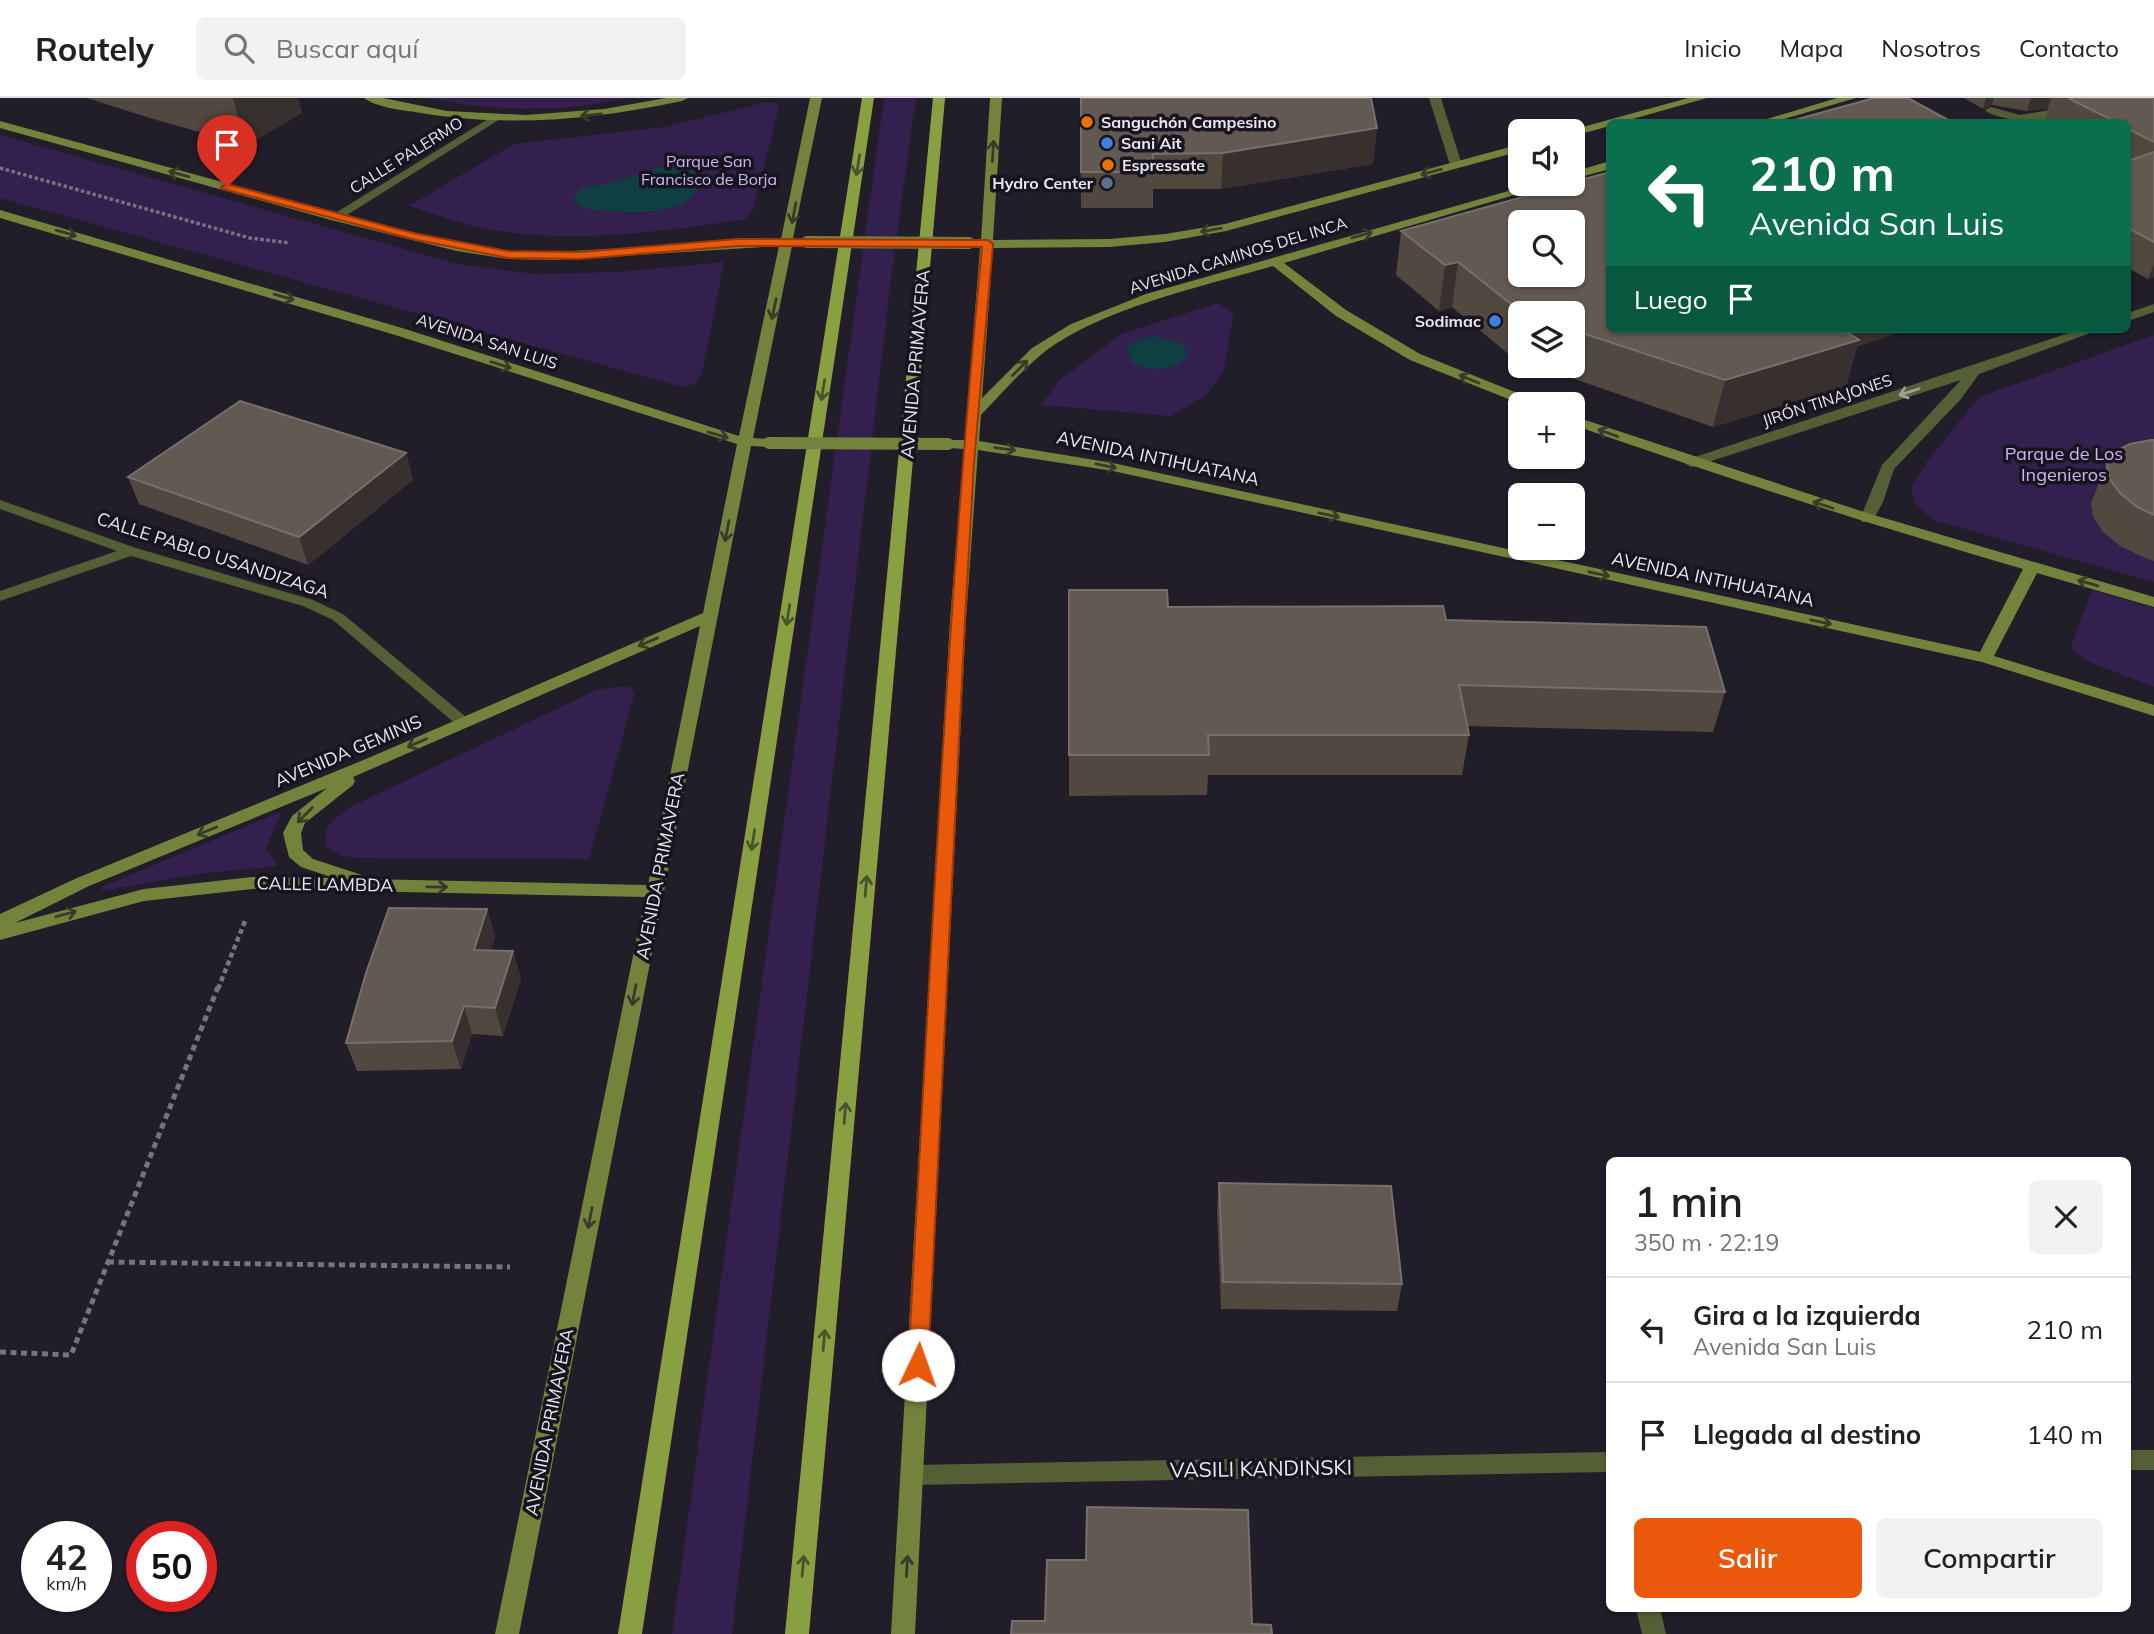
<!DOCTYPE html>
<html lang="es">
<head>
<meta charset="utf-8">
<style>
  body { margin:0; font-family:Mulish,sans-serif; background:#f2f2f2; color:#202124; height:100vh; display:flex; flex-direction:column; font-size:26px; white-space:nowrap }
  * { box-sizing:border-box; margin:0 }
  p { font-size:23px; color:#757577 }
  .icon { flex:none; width:38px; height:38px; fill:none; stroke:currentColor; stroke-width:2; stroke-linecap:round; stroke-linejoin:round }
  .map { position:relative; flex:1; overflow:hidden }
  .sheet { position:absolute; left:1606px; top:1059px; width:525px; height:455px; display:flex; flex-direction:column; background:#fff; border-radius:10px; box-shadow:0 2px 5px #0004 }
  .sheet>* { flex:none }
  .hud { position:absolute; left:1606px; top:21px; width:525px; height:214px; border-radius:10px; box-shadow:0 2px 5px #0004; background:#0b6e4f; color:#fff; overflow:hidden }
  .fabs { position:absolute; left:1508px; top:21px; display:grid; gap:14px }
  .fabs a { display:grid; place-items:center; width:77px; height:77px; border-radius:10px; background:#fff; box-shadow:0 2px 5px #0004; font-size:35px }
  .speed { position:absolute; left:21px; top:1423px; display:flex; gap:14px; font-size:35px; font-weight:700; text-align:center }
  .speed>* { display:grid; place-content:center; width:91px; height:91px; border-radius:50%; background:#fff; box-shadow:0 2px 5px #0004; line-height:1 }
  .speed small { font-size:18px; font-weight:400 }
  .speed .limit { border:10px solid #d22; background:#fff; color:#111 }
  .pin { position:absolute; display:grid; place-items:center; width:60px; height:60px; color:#fff; margin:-72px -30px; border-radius:50% 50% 50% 0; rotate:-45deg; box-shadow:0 0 7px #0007 }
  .pin .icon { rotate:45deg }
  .me { position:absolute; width:77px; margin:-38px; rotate:3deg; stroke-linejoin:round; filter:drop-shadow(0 0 5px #0008) }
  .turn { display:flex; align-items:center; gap:24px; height:147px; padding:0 28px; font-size:32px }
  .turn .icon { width:91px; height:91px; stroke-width:2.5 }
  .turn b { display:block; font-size:49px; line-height:60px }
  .then { display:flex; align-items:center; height:66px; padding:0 28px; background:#0003; gap:14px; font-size:26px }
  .round { display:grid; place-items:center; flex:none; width:74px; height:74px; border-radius:10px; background:#f2f2f2 }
  .headline { display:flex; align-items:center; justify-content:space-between; height:119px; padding:0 28px }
  h1 { font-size:42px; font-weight:600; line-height:52px }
  .primary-button { display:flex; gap:14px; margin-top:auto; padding:14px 28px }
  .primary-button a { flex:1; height:80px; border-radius:10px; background:#ea580c; color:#fff; font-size:28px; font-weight:600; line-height:80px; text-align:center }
  .primary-button a+a { background:#f2f2f2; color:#202124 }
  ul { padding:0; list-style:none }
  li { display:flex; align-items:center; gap:21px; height:105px; padding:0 28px; border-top:2px solid #e0e0e0 }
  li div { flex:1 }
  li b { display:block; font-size:26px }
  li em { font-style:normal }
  header { display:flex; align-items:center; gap:42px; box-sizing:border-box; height:98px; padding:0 35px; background:#fff; border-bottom:2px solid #e0e0e0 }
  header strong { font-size:33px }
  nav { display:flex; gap:38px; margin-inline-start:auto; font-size:24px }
  .search { width:490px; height:63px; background:#f2f2f2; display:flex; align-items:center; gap:18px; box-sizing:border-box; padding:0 24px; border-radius:10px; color:#757577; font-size:26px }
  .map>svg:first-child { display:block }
</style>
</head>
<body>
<header>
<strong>Routely</strong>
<div class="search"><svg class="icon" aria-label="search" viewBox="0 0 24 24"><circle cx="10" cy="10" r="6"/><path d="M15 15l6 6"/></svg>Buscar aquí</div>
<nav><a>Inicio</a><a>Mapa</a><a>Nosotros</a><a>Contacto</a></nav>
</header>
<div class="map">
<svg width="2154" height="1536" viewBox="0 0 2154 1536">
  <rect width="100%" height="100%" fill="#211d29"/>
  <!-- green -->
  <g fill="#33204f">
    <path d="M 425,0 L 628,0 C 562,15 491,13 425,0 Z"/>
    <polygon points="884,0 916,0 891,181 732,1536 672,1536"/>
    <path d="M 767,4 L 778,6 L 779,10 L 753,112 L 746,121 C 658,134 569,147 481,130 C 457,125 433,115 409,108 L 514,46 L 665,29 Z"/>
    <polygon points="0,37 457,166 535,176 619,174 724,164 702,276 695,286 682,289 0,100"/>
    <polygon points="1218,205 1234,216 1223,275 1205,298 1171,318 1041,307 1061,281 1121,236"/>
    <polygon points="2154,237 2154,484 1933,422 1915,406 1911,389 1928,362 1979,299"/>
    <polygon points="2092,492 2154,510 2154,589 2089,564 2072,552 2072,545"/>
    <polygon points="614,589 630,589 635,594 589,761 358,760 342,758 325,748 326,730 346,711 596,592"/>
    <polygon points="282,713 266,750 278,768 196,776 102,793 102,789"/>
  </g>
  <!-- water -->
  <g fill="#0f3f43">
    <path d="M 663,68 L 695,68 L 702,72 C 703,116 644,116 614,113 C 601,112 582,114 573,102 L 577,95 L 585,89 L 607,86 Z"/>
    <path d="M 1154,238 L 1181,245 L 1188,255 L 1186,260 C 1171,275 1149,273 1132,264 L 1126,252 C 1133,242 1142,240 1154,238 Z"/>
  </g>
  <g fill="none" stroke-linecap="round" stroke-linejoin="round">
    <!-- path-far2 -->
    <polyline stroke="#77747e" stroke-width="3.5" stroke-dasharray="3.5 2.5" stroke-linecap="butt" points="0,70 250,140 290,145"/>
    <!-- path-far1 -->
    <polyline stroke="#77747e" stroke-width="4.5" stroke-dasharray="5 3.5" stroke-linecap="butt" points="218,891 245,823"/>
    <!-- path -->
    <g stroke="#77747e" stroke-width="5" stroke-dasharray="6 4.5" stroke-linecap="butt">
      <polyline points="108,1164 510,1169"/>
      <polyline points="0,1254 71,1257 218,889"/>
    </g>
    <!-- lane -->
    <g fill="#555f35" fill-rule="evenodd">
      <polygon points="1429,0 1441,0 1462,67 1460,69 1450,67"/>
      <path d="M 1991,9 L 2020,17 L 2068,9 L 2074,12 C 2052,27 2010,25 1987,14 L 1985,12 Z"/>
    </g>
    <!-- street -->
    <g fill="#555f35" fill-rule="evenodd">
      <polygon points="493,18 499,21 497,23 339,122 329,119"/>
      <polygon points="2154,206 2154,214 2128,223 2128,215"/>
      <polygon points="2081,231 2101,231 1979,276 1961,301 1894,371 1883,404 1872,424 1862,424 1860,421 1882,367 1961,282 1696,368 1691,369 1684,365 1686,362"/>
      <polygon points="0,402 136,450 313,502 343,516 472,624 464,629 458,628 333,522 303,508 131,458 0,503 0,493 117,453 0,411"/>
      <rect x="2128" y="1352" width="26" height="20"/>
      <polygon points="1610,1354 1610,1374 912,1387 904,1384 901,1377 904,1370 912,1367"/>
      <polygon points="1636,1510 1660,1510 1666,1536 1642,1536"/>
    </g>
    <!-- secondary -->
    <g fill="#73833c" fill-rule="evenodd">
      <path d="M 364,0 L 383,0 L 447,13 L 526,17 L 604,11 L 666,0 L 688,0 L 682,3 C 593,22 506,30 415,14 C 400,12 376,9 364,0 Z"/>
      <path d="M 810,0 L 822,0 L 793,140 L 804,144 L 792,148 L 753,340 L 769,341 L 776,345 L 769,349 L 751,348 L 519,1536 L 495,1536 L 645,799 L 252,791 L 144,803 L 0,842 L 0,816 L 77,780 L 373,658 L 703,515 L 737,346 L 392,236 L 0,120 L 0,112 L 402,230 L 739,338 L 779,148 L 556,162 L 508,161 L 457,153 L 331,122 L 0,30 L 0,23 L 339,116 L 457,145 L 508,153 L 556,154 L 781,141 ZM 700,528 L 648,787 L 365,781 L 362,777 L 313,761 L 303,752 L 301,735 L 305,725 L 353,687 L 355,683 L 353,679 ZM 327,690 L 292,718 L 283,735 L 289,759 L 301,769 L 334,780 L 252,779 L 144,791 L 15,825 L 89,788 Z"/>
      <path d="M 990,0 L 1002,0 L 993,142 L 1109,141 L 1165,136 L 1225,126 L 1521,46 L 1521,53 L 1226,133 L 1165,144 L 1109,149 L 993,150 L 982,300 L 1032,250 L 1071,226 L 1146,196 L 1533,86 L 1551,86 L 1284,165 L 1346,212 L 1420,256 L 1537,303 L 1539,306 L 1521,306 L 1410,262 L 1336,218 L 1273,168 C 1204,188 1098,211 1042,256 C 1020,274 1000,297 981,317 L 979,343 L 1113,365 L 1980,554 L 2023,471 C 1872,427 1722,379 1573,327 L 1573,318 L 1867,415 L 2154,499 L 2154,509 L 2037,475 L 1994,558 L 2154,607 L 2154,618 L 1982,564 L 1113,373 L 978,352 L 966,522 L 915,1536 L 891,1536 L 950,522 L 964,351 L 948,350 L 941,346 L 948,342 L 965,342 L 980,150 L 973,146 L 981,142 Z"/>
      <polygon points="1688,0 1707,0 1622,24 1610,24 1610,28 1573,38 1573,33 1568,33"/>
      <polygon points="1837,0 1856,0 1774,24 1757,24"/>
      <polygon points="1610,63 1610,71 1573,81 1573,74"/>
    </g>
    <!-- primary -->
    <g fill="#8a9f41" fill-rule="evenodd">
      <polygon points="862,0 874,0 642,1536 618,1536"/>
      <polygon points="933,0 945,0 809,1536 785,1536"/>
    </g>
    <!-- secondary-bridge -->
    <g stroke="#73833c" stroke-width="12">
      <polyline points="807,144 969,145"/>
      <polyline points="769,345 948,346"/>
    </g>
  </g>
  <!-- wall -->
  <g fill="#51483f">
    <polygon points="87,0 298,0 302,15 246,47 153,21"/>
    <polygon points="1080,0 1377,30 1373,66 1221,91 1153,91 1153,110 1081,110"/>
    <polygon points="1964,0 2154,0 2154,179 2148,181 2128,170 2128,24 2044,24 2048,10 2027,13 1992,7 1983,11"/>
    <polygon points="1401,133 1857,249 1846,288 1713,329 1537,268 1573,268 1573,215 1521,215 1521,262 1513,260 1452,209 1439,213 1396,177"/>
    <polygon points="2154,342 2154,463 2143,459 2120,448 2103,434 2093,419 2091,405 2107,366"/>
    <polygon points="406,355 413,382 308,467 139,406 128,379"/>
    <polygon points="1069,492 1168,509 1446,522 1725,594 1713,634 1467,628 1469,637 1462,677 1208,677 1207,697 1069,698"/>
    <polygon points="487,811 495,839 491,852 513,853 521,881 503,938 472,936 461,971 357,973 346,945"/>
    <polygon points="1219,1085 1402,1186 1397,1213 1221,1211 1217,1112"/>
  </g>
  <!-- shaded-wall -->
  <g fill="#37302e">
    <polygon points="233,0 298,0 302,15 246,47"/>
    <polygon points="1986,0 1994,0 1992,7 1983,11"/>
    <polygon points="2031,0 2051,0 2048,10 2027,13"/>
    <polygon points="1377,30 1373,66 1221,91 1223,55"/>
    <polygon points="1458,164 1452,209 1439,213 1445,167"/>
    <polygon points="2154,166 2154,179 2148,181"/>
    <polygon points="1822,231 1909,231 1857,249 1846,288 1713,329 1725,282"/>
    <polygon points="406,355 413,382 308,467 299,439"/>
    <polygon points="487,811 495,839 482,880 474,852"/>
    <polygon points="513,853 521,881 503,938 495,910"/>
    <polygon points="464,908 472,936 461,971 452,943"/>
  </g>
  <!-- building -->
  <g fill="#625952" stroke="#776f6a" stroke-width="2" fill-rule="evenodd">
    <polygon points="1081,0 1371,0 1377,30 1223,55 1153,56 1154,74 1081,74"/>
    <polygon points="1874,0 1908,0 1952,24 1787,24"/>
    <polygon points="2068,0 2154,0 2154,44 2128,31 2128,24 2116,24"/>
    <polygon points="2154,54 2154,144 2128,130 2128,63"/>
    <path d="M 1610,74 L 1610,231 L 1842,231 L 1859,242 L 1725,282 L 1573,232 L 1573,215 L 1525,215 L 1521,214 L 1458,164 L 1445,167 L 1401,133 L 1569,86 L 1573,86 L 1573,84 ZM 1521,124 L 1573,124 L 1573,177 L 1521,177 Z"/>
    <polygon points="240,303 406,355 299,439 128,379"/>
    <polygon points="2151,342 2154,342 2154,417 2137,409 2120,395 2109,380 2107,366 2114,354 2130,346"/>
    <polygon points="1069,492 1167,492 1168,509 1443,508 1446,522 1706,529 1725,594 1459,587 1469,637 1208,637 1209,657 1069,657"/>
    <polygon points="389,810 487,811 474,852 513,853 495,910 464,908 452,943 346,945 366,875"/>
    <polygon points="1219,1085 1391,1088 1402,1186 1223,1184"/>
    <polygon points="1087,1409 1248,1412 1252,1526 1271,1527 1272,1536 1011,1536 1012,1523 1045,1523 1047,1462 1086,1462"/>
  </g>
  <!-- one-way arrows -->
  <defs><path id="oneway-shaft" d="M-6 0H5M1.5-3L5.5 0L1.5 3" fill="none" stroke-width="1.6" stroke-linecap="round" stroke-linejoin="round" transform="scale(1.75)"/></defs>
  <g stroke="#383b29">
    <use href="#oneway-shaft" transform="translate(591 17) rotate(174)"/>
    <use href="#oneway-shaft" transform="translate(993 53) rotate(-87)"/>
    <use href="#oneway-shaft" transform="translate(1431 74) rotate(165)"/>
    <use href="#oneway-shaft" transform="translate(179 76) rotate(-164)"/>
    <use href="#oneway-shaft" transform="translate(794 115) rotate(101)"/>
    <use href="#oneway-shaft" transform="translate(1211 132) rotate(170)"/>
    <use href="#oneway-shaft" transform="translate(66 135) rotate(16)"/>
    <use href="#oneway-shaft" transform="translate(1362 137) rotate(-16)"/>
    <use href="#oneway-shaft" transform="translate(284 199) rotate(16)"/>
    <use href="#oneway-shaft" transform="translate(774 211) rotate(102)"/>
    <use href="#oneway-shaft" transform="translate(501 267) rotate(18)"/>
    <use href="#oneway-shaft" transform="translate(1020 270) rotate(-45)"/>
    <use href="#oneway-shaft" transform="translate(1469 281) rotate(-158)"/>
    <use href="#oneway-shaft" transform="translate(1608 335) rotate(-160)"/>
    <use href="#oneway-shaft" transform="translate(718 337) rotate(16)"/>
    <use href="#oneway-shaft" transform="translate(1005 351) rotate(7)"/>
    <use href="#oneway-shaft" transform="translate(1106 368) rotate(11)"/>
    <use href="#oneway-shaft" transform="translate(1823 407) rotate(-162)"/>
    <use href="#oneway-shaft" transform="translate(1329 417) rotate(12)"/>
    <use href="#oneway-shaft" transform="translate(727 433) rotate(101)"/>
    <use href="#oneway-shaft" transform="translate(1599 476) rotate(12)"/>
    <use href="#oneway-shaft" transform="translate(2088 485) rotate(-164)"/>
    <use href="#oneway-shaft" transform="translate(1821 524) rotate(12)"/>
    <use href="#oneway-shaft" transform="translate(648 544) rotate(157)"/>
    <use href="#oneway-shaft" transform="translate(417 645) rotate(156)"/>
    <use href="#oneway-shaft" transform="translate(305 717) rotate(134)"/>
    <use href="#oneway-shaft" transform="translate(207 733) rotate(158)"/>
    <use href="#oneway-shaft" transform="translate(437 789) rotate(1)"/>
    <use href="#oneway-shaft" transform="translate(66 816) rotate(-15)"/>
    <use href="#oneway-shaft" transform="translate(634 897) rotate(101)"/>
    <use href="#oneway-shaft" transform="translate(590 1120) rotate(101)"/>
    <use href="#oneway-shaft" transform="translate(907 1468) rotate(-87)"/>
  </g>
  <g stroke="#4b532e">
    <use href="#oneway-shaft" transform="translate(858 67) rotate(99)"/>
    <use href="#oneway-shaft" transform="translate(823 292) rotate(99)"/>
    <use href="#oneway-shaft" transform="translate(788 517) rotate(99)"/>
    <use href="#oneway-shaft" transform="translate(753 742) rotate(99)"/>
    <use href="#oneway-shaft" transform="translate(866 788) rotate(-85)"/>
    <use href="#oneway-shaft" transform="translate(845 1015) rotate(-85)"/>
    <use href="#oneway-shaft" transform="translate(824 1242) rotate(-85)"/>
    <use href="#oneway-shaft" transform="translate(803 1468) rotate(-85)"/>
  </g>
  <use stroke="#9ea292" href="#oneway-shaft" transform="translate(1909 294) rotate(162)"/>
  <!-- route -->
  <path fill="#ea580c" stroke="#983908" stroke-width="2" d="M 227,86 L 413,135 L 508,153 L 580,154 L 737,141 L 988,142 L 993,146 L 974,364 L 965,522 L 928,1267 L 925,1273 L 918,1275 L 911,1273 L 908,1267 C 929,894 946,521 982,149 L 737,148 L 580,161 L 508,160 L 412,141 L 223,91 L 221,89 Z"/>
  <!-- markers -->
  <g fill="#e8710a" stroke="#18141f" stroke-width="2.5">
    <circle cx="1087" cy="24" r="7"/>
    <circle cx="1108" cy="67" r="7"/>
  </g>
  <g fill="#3f7fe0" stroke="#18141f" stroke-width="2.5">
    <circle cx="1107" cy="45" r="7"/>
    <circle cx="1495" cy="223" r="7"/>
  </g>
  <circle fill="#5c6f8a" stroke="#18141f" stroke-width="2.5" cx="1107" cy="85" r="7"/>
  <g text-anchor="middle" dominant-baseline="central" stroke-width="7" stroke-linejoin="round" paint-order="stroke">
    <!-- far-poi labels -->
    <g font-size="16" font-weight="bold" fill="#e8e6ee" stroke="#18141f" text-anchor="start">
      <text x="1101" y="24">Sanguchón Campesino</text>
      <text x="1121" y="45">Sani Ait</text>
      <text x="1122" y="67">Espressate</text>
      <text x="1093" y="85" text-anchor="end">Hydro Center</text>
      <text x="1481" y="223" text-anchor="end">Sodimac</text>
    </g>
    <!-- far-street labels -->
    <g font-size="16" fill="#e8e6ee" stroke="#18141f">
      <text transform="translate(406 57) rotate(-32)">CALLE PALERMO</text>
      <text transform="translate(1238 157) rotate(-17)">AVENIDA CAMINOS DEL INCA</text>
      <text transform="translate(487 243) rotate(18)">AVENIDA SAN LUIS</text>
      <text transform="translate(1827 302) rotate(-18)">JIRÓN TINAJONES</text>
    </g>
    <!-- far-park labels -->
    <g font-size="16" fill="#cbb5f5" stroke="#18141f">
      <text x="709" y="63">Parque San<tspan x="709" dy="18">Francisco de Borja</tspan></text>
    </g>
    <!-- street labels -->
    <g font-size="18" fill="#e8e6ee" stroke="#18141f">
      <text transform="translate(915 266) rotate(-85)">AVENIDA PRIMAVERA</text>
      <text transform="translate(1158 360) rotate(12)">AVENIDA INTIHUATANA</text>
      <text transform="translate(213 457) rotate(18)">CALLE PABLO USANDIZAGA</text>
      <text transform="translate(1713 481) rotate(12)">AVENIDA INTIHUATANA</text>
      <text transform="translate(348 653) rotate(-23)">AVENIDA GEMINIS</text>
      <text transform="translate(660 768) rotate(-79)">AVENIDA PRIMAVERA</text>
      <text transform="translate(325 786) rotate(1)">CALLE LAMBDA</text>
      <text transform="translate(549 1324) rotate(-79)">AVENIDA PRIMAVERA</text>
    </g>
    <!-- park labels -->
    <g font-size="18" fill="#cbb5f5" stroke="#18141f">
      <text x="2064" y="355">Parque de Los<tspan x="2064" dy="21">Ingenieros</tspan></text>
    </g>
    <!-- near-street labels -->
    <g font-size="21" fill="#e8e6ee" stroke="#18141f">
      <text transform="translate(1261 1370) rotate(-1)">VASILI KANDINSKI</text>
    </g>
  </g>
</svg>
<div class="fabs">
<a><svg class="icon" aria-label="sound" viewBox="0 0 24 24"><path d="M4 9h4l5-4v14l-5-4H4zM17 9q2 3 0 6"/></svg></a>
<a><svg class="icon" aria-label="search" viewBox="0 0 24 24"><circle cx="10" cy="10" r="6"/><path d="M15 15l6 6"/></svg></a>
<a><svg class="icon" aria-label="layers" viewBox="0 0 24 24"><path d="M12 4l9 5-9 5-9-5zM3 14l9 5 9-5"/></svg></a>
<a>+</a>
<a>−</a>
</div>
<div class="speed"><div>42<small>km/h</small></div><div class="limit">50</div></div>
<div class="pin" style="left:227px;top:89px;background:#d93025"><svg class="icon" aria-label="arrive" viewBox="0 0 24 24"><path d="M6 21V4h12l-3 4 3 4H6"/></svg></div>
<svg class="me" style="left:918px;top:1267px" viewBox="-20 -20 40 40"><circle r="19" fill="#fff"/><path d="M0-13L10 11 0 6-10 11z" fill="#ea580c"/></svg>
<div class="hud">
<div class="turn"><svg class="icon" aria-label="left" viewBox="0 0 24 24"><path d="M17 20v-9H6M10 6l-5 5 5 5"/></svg><div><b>210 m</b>Avenida San Luis</div></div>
<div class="then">Luego<svg class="icon" aria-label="arrive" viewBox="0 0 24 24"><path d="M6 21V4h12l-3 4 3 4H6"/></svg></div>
</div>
<section class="sheet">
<div class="headline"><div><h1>1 min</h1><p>350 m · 22:19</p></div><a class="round"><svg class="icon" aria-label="close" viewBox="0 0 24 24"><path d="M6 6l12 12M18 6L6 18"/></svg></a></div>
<ul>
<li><svg class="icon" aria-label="left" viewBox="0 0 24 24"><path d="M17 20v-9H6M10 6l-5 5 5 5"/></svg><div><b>Gira a la izquierda</b><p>Avenida San Luis</p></div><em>210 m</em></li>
<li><svg class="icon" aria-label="arrive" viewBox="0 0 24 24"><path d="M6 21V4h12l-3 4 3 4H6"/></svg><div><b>Llegada al destino</b></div><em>140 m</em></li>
</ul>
<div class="primary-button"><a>Salir</a><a>Compartir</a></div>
</section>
</div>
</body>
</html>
